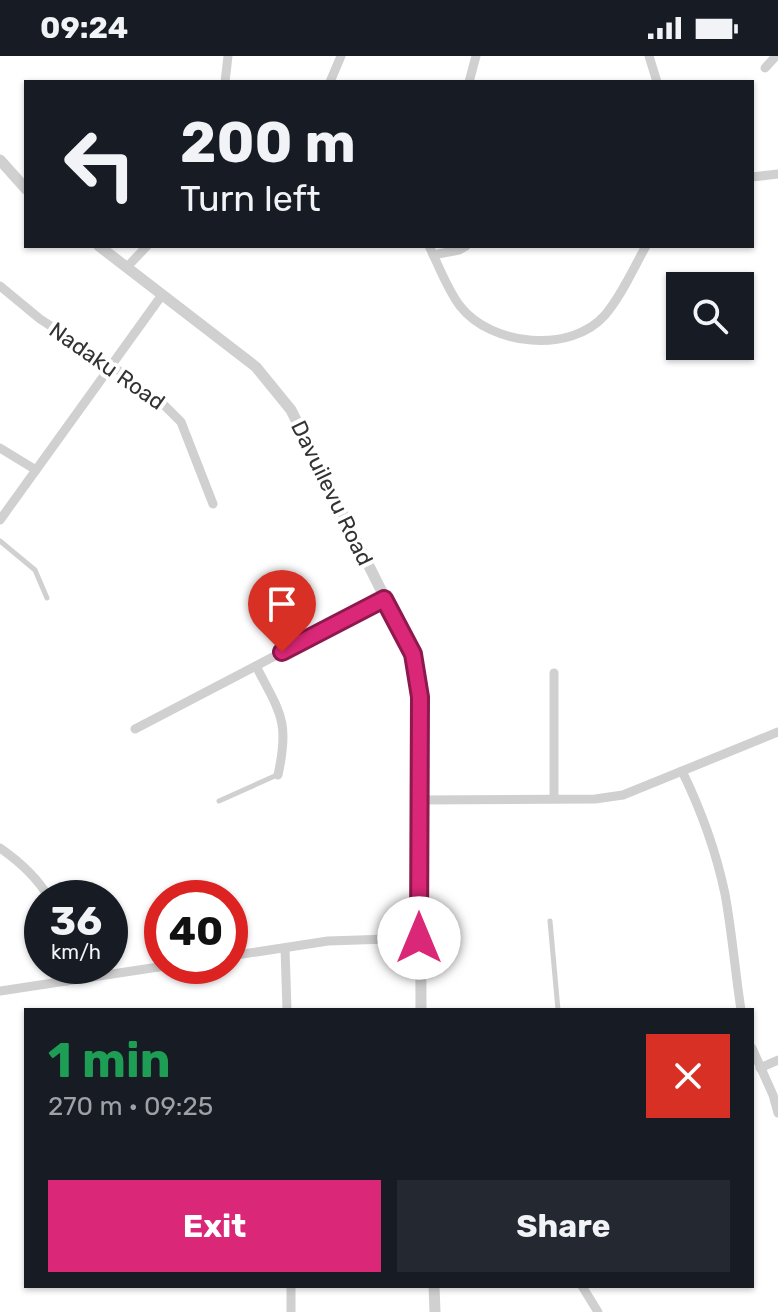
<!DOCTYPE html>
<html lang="en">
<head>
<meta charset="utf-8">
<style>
  body { margin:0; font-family:Rubik,sans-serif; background:#242831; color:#f1f3f6; height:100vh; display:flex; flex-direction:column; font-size:30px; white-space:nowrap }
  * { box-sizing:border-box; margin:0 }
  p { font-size:26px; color:#9ea1a6 }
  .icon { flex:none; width:44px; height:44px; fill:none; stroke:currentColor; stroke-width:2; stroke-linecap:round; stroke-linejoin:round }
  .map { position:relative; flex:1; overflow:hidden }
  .panel { position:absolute; left:24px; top:952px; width:730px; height:280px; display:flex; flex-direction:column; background:#171b24; border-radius:0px; box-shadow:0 2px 6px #0004 }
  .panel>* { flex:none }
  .guide { position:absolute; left:24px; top:24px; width:730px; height:168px; border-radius:0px; box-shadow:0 2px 6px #0004; background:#171b24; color:#f1f3f6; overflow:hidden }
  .buttons { position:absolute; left:666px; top:216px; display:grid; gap:16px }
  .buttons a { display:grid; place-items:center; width:88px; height:88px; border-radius:0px; background:#171b24; box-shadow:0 2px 6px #0004; font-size:40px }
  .speed { position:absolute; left:24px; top:824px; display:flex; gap:16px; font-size:40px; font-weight:700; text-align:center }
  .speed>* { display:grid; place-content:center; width:104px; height:104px; border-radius:50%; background:#171b24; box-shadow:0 2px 6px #0004; line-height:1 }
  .speed small { font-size:20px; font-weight:400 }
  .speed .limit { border:12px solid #d22; background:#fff; color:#111 }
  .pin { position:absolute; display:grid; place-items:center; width:68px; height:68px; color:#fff; margin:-82px -34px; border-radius:50% 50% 50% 0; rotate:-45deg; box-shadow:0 0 8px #0007 }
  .pin .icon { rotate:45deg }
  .me { position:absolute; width:88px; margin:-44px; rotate:0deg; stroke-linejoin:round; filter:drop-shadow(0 0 6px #0008) }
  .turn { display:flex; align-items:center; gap:28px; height:168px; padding:0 24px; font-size:36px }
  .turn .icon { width:104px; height:104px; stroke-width:2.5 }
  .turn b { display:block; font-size:56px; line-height:68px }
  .round { display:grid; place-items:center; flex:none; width:84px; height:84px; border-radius:0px; background:#242831 }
  .overview { display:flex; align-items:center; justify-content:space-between; height:136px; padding:0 24px }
  h1 { font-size:48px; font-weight:700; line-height:60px; color:#1e9e55 }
  .primary-button { display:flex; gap:16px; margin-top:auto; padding:16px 24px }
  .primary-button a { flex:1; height:92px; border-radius:0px; background:#db2777; color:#fff; font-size:32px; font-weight:700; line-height:92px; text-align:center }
  .primary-button a+a { background:#242831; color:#f1f3f6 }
  .status { display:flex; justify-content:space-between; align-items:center; height:56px; padding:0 40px; background:#171b24; direction:ltr }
  .status svg { height:22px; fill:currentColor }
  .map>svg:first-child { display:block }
</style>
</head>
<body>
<div class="status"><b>09:24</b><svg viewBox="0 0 49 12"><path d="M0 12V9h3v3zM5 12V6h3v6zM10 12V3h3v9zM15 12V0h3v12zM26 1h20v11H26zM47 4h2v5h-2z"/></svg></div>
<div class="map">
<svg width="778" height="1256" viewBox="0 0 778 1256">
  <rect width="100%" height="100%" fill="#fff"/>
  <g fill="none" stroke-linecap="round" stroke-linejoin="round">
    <!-- service -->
    <g stroke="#d0d0d0" stroke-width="5">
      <polyline points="0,485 35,514 47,542"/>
      <polyline points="219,745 277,719"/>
      <polyline points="550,865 558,954"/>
    </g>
    <!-- minor -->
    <g stroke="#d0d0d0" stroke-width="9">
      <polyline points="649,0 657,26"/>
      <polyline points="765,12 776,0"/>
      <polyline points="225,26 228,0"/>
      <polyline points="330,26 341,0"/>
      <polyline points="469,26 476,0"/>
      <polyline points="752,121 778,118"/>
      <path d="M 429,190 C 439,210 447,233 460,250 C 491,290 571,298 605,259 C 622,239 633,213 646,190"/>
      <polyline points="433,199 459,194 466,190"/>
      <polyline points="127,211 147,190"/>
      <polyline points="0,230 40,263 111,309 162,347 181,366 213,448"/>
      <polyline points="0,392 36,414"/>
      <polyline points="0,464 162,239"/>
      <path d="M 256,610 C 280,657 290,664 278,719"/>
      <polyline points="554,617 554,742"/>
      <polyline points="135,673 384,543"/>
      <path d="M 682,715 C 701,754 716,795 725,838 C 732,876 735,915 741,954"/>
      <polyline points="421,744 595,743 623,739 778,676"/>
      <path d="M 0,792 C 20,806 37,821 49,842"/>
      <polyline points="285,892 287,954"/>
      <polyline points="230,900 328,885 419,882"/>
      <polyline points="65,910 67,925"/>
      <polyline points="0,935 165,910"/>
      <polyline points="752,992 773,1039 778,1057"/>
      <polyline points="760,1012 778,1004"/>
      <polyline points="291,1230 291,1256"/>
      <polyline points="582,1230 598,1256"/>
    </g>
    <!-- tertiary -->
    <g stroke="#d0d0d0" stroke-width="11">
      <polyline points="0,104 26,133"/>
      <polyline points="99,190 256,311 291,354 413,598 420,641 421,954"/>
      <polyline points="434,1230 435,1256"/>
    </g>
  </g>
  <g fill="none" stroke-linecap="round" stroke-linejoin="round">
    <defs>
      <polyline id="route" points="282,596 384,543 413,598 420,641 419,882"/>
    </defs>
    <!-- route casing -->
    <use href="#route" stroke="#8e194d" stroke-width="20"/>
    <!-- route -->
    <use href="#route" stroke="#db2777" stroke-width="14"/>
  </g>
  <g text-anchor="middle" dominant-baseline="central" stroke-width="8" stroke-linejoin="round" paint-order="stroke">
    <!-- street labels -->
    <g font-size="22" fill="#333" stroke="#fff">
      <text transform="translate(107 310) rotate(35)">Nadaku Road</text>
      <text transform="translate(332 437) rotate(64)">Davuilevu Road</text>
    </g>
  </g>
</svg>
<div class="buttons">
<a><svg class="icon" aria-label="search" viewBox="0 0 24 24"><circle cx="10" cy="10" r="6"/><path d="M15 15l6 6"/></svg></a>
</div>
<div class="speed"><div>36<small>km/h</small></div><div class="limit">40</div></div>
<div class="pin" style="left:282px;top:596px;background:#d93025"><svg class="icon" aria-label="arrive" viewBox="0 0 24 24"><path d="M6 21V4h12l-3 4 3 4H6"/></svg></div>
<svg class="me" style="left:419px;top:882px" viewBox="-20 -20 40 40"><circle r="19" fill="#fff"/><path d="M0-13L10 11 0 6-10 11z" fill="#db2777"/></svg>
<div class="guide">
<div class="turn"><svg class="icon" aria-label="left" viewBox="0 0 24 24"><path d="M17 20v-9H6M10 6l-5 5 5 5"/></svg><div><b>200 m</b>Turn left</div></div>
</div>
<section class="panel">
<div class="overview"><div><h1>1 min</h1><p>270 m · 09:25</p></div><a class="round" style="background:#d93025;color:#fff"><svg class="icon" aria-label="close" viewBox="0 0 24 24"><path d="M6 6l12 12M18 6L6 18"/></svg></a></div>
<div class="primary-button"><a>Exit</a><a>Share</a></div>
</section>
</div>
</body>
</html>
